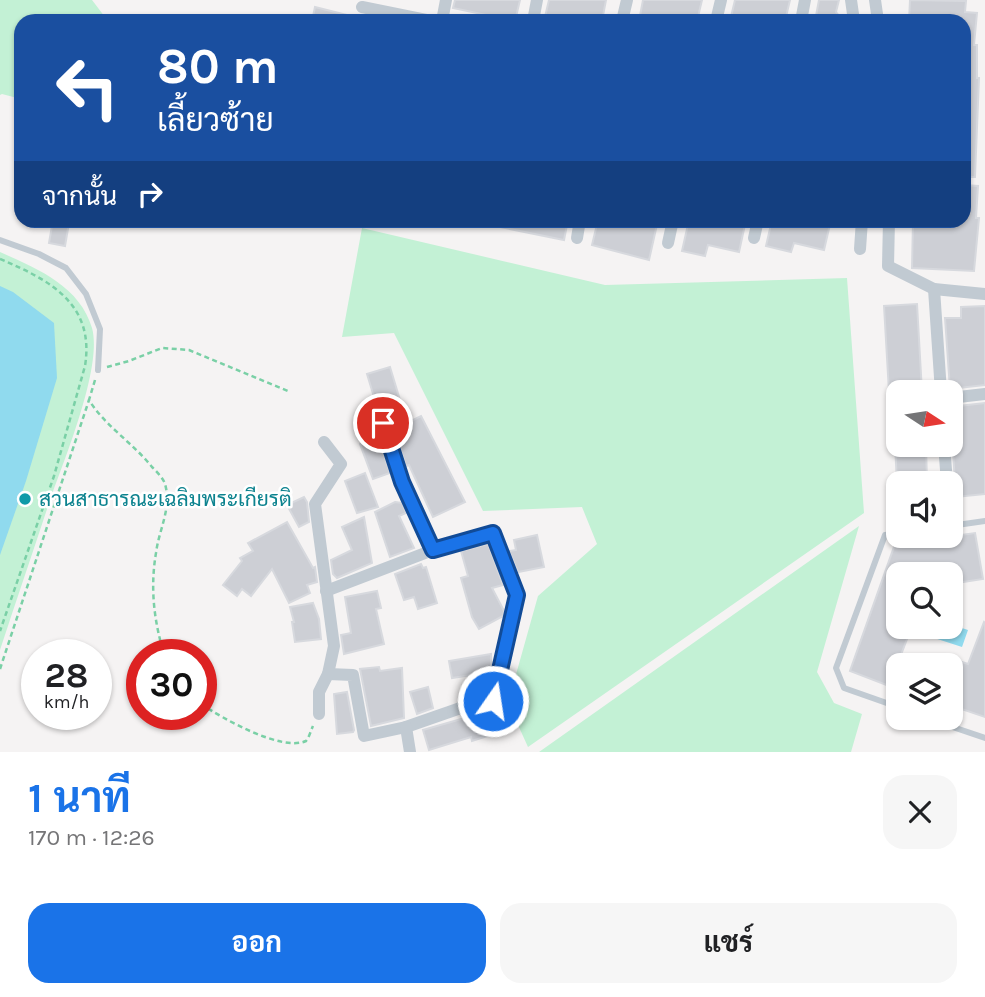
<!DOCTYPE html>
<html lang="th">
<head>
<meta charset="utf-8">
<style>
  body { margin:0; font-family:Karla,Sarabun,sans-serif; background:#f6f6f6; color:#202124; height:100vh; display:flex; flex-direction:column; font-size:26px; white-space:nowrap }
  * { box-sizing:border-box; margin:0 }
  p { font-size:23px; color:#757577 }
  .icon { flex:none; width:38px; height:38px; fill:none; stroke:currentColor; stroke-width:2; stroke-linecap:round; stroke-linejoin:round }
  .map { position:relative; height:752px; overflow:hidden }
  .details { display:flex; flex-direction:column; background:#fff; flex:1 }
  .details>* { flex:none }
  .hud { position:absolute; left:14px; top:14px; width:957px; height:214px; border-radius:21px; box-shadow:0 2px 5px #0004; background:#1a4fa0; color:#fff; overflow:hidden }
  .needle { width:46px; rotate:102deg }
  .tools { position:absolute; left:886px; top:380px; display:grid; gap:14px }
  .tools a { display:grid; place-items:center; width:77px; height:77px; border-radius:14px; background:#fff; box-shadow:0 2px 5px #0004; font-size:35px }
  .speed { position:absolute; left:21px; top:639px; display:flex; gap:14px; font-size:35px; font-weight:700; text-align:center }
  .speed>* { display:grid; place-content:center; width:91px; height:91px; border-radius:50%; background:#fff; box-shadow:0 2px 5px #0004; line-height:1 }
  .speed small { font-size:18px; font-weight:400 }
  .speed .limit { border:10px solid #d22; background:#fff; color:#111 }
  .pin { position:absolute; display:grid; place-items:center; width:60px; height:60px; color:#fff; margin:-30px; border:4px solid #fff; border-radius:50%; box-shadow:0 2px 7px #0007 }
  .me { position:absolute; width:77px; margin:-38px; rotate:13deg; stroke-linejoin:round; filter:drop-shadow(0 0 5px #0008) }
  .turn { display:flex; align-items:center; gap:24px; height:147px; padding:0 28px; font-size:32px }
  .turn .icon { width:91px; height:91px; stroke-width:2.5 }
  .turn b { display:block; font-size:49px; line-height:60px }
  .then { display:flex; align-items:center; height:66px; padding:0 28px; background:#0003; gap:14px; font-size:26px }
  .round { display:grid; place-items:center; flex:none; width:74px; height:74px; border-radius:21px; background:#f6f6f6 }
  .overview { display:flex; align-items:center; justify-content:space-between; height:119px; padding:0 28px }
  h1 { font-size:42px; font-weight:700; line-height:52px; color:#1a73e8 }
  .action { display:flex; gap:14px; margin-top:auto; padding:14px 28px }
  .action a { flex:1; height:80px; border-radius:21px; background:#1a73e8; color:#fff; font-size:28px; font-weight:700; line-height:80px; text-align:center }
  .action a+a { background:#f6f6f6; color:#202124 }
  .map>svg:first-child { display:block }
</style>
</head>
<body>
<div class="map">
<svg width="985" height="752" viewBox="0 0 985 752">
  <rect width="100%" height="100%" fill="#f5f3f3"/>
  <!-- green -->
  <g fill="#c3f1d5">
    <polygon points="0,0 92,0 108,21 21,21 21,99 2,94 0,95"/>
    <polygon points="362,228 605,285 847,278 864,513 528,747 508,703 538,596 597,544 582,507 483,511 394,333 342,337"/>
    <path d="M 0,252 C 36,268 80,286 92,328 C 103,367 63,463 49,503 C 33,552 16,601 0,650 Z"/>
    <polygon points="859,526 817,672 834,703 862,714 851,752 539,752"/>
  </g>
  <!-- water -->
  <g fill="#90daee">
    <polygon points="0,286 13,292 54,323 57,378 26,481 0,555"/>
    <polygon points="950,624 968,630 962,647 925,635 928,627 950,626"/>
  </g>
  <!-- building -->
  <g fill="#cdcfd5" stroke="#d7d9de" stroke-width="2">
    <polygon points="455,0 520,0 515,21 453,8"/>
    <polygon points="549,0 606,0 602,21 544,21"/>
    <polygon points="643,0 702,0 697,21 639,21"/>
    <polygon points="735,0 790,0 785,21 730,21"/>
    <polygon points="819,0 839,0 836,12 843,21 815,21"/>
    <polygon points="910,0 966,1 965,12 977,13 974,45 977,45 977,78 979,78 975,177 964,177 964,21 909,21"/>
    <polygon points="315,7 355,17 355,21 312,21"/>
    <polygon points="964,185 978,186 976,218 979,218 974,271 912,268 913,220 964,220"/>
    <polygon points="53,220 69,223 65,246 49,243"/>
    <polygon points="496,220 568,220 564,240 495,226"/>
    <polygon points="598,220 658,220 649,260 592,245"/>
    <polygon points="689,220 746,220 739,252 708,245 705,256 682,251"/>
    <polygon points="772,220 831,220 824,250 794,243 791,252 766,246"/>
    <polygon points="917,304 922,392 889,392 884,306"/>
    <polygon points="985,306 985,385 950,389 945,318 961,318 961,307"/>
    <polygon points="390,367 400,400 377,407 367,374"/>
    <polygon points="985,403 985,494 956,497 950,407"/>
    <polygon points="421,416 465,502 433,517 409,465 406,466 394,429"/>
    <polygon points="378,437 390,473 373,479 360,444"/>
    <polygon points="895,444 926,444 927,483 897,483"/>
    <polygon points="365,473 378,507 357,513 345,481"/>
    <polygon points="304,497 307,502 309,522 299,527 287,505"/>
    <polygon points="395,502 402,503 406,513 399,516 414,548 390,557 375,512"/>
    <polygon points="364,517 372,563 337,578 333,574 331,560 352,550 342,527"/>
    <polygon points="287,522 313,568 315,567 317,582 307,585 310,593 289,603 272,569 251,596 242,589 237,596 223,585 242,561 240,558 253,551 248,543"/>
    <polygon points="975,533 983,579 950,584 950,574 898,574 898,626 912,626 889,686 850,671 895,544"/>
    <polygon points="537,535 544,567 518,572 509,551 516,550 514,540"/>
    <polygon points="488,544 503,585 492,588 504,611 503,616 479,629 472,617 461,578 468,576 461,551"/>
    <polygon points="421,564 423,568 426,567 437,603 418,609 414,597 404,600 395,574"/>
    <polygon points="377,591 381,608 376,609 384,644 344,654 341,635 351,633 345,597"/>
    <polygon points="313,603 319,619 321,639 295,642 292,622 294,622 290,607"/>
    <polygon points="984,622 985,623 985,717 950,705 950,658 968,664"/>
    <polygon points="491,654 491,672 452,678 449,661"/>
    <polygon points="379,667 380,671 402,668 404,718 371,726 360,669"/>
    <polygon points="428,687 433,708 417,714 410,692"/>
    <polygon points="347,692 354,730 353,732 337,734 334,694"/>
    <polygon points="496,709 503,731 472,741 471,737 429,750 423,730"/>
  </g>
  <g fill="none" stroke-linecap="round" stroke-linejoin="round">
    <!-- path -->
    <g stroke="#7ad0a6" stroke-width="2.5" stroke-dasharray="5 3.5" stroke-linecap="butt">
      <path d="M 0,259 C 50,280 95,304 85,366 L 54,476 L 0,631"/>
      <polyline points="107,367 129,361 162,348 189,350 288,391"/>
      <path d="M 95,380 L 89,400 C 105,426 133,443 152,467 C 157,472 163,478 165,484 C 172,508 159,529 156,553 C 150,588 154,621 164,654"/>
      <polyline points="0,669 89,400"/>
      <path d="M 201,704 C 222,718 281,752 306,741 C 309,738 311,730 313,726"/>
    </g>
    <!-- service -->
    <g stroke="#c1cad2" stroke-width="6">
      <polyline points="0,240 39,254 66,268 86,294 100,329 98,370"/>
      <polyline points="950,526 985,521"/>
      <polyline points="898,533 885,535 836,668 844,688 898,707"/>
      <polyline points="926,718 985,738"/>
    </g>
    <!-- minor -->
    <g stroke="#c1cad2" stroke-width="12">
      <polyline points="851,0 854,21"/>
      <polyline points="875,0 878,21"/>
      <polyline points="362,7 431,21"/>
      <polyline points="442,21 446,0"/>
      <polyline points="533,21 537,0"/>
      <polyline points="622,21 627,0"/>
      <polyline points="716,21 721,0"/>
      <polyline points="801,21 805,0"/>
      <polyline points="889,220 888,266 934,289 985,294"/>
      <polyline points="577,238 580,220"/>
      <polyline points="754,238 758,220"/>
      <polyline points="668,243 673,220"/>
      <polyline points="860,249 862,220"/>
      <polyline points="934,289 941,392"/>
      <polyline points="950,398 985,394"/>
      <polyline points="383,423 402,482 433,550"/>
      <polyline points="944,444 947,483"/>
      <polyline points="326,591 433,550 493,533 517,595 493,701 472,704 406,727 364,736 353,675 328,674"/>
      <polyline points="319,714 319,692 328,674 334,646 315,504 341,464 324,442"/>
      <polyline points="406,727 410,752"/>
    </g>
  </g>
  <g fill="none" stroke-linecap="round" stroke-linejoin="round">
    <defs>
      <polyline id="route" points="383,423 402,482 433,550 493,533 517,595 493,701"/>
    </defs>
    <!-- route casing -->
    <use href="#route" stroke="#114b97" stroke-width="18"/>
    <!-- route -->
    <use href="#route" stroke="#1a73e8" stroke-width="12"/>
  </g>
  <!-- markers -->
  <circle fill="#0f9aa8" stroke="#fff" stroke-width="2.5" cx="25" cy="499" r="7"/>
  <g text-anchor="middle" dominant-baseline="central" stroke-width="5" stroke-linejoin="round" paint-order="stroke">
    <!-- culture labels -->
    <g font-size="21" fill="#0d838f" stroke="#fff" text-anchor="start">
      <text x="39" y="499">สวนสาธารณะเฉลิมพระเกียรติ</text>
    </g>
  </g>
</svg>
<div class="tools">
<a><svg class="needle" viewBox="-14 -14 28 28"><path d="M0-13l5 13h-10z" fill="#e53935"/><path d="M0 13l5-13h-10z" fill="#757577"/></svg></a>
<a><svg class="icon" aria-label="sound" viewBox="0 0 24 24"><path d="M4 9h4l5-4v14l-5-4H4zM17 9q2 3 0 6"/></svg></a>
<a><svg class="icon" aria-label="search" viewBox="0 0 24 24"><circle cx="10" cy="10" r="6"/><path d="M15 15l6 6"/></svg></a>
<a><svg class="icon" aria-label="layers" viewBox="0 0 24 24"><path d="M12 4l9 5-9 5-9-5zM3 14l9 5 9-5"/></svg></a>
</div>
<div class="speed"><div>28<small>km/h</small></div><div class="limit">30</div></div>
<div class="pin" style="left:383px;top:423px;background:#d93025"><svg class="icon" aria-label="arrive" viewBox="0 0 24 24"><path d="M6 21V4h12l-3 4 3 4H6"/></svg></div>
<svg class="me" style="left:493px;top:701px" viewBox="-20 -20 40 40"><circle r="17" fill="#1a73e8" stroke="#fff" stroke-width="3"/><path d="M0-11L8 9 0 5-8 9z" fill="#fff"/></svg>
<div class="hud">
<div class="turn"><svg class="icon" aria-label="left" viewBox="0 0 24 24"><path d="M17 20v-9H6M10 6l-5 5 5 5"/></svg><div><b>80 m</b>เลี้ยวซ้าย</div></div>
<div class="then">จากนั้น<svg class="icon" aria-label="right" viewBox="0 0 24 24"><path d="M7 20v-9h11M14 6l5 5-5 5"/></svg></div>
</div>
</div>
<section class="details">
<div class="overview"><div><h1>1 นาที</h1><p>170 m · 12:26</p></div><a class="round"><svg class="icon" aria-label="close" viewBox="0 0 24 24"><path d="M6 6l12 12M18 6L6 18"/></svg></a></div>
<div class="action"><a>ออก</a><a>แชร์</a></div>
</section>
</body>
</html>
